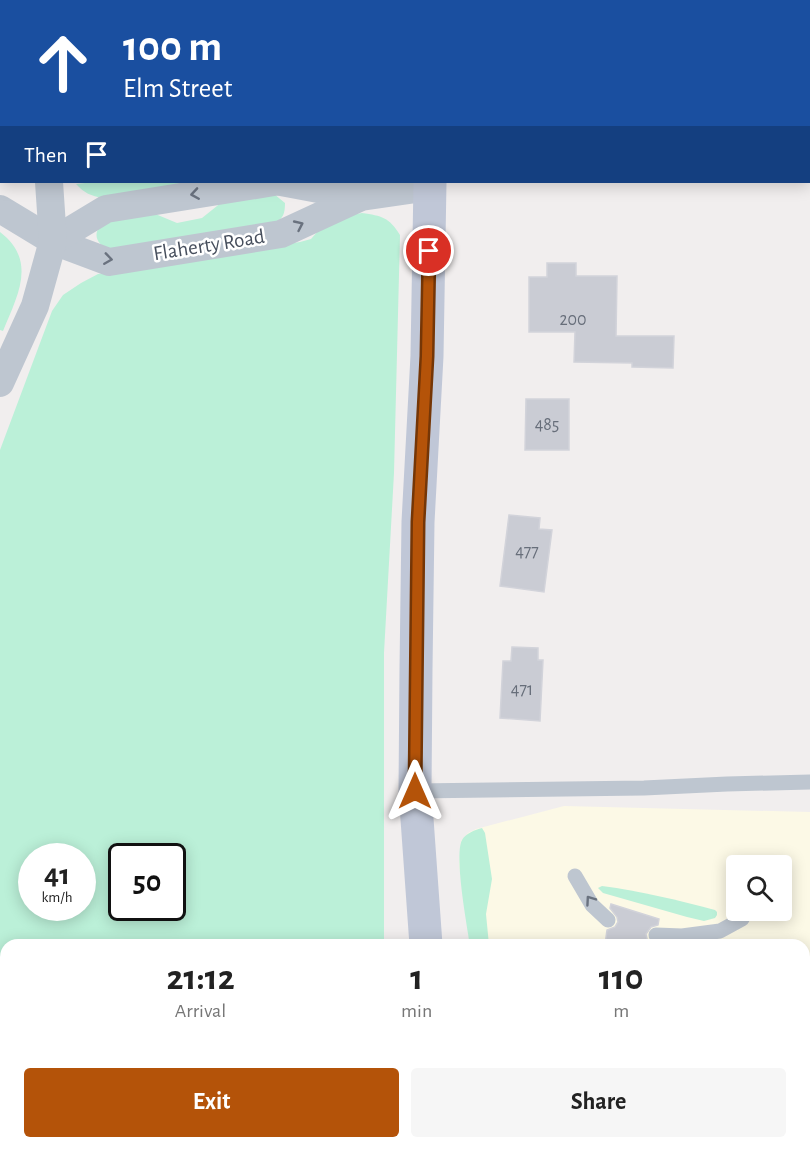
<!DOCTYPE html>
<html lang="en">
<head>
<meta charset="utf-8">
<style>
  body { margin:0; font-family:"Alegreya Sans",sans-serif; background:#f6f6f6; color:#222; height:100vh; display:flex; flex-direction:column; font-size:22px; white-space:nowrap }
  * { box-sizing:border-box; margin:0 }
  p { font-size:20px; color:#767676 }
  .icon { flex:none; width:33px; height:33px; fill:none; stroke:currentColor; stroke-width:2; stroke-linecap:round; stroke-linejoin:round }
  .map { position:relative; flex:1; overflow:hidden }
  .side { position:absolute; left:0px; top:939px; width:810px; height:210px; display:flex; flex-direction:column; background:#fff; border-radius:18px 18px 0 0; box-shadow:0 3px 15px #0003 }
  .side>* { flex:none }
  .hud { position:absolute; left:0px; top:0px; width:810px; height:183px; box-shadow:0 3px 15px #0003; background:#1a4fa0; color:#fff; overflow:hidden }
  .fabs { position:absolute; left:726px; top:855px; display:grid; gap:12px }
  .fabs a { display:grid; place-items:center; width:66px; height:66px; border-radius:6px; background:#fff; box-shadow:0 3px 15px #0003; font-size:30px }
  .speed { position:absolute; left:18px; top:843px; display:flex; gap:12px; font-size:30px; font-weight:700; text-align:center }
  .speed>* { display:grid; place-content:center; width:78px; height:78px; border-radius:50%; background:#fff; box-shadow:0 3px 15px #0003; line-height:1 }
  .speed small { font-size:15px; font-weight:400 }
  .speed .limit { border:3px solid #111; border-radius:9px; background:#fff; color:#111 }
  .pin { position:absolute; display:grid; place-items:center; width:51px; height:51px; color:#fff; margin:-26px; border:3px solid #fff; border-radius:50%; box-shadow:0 2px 6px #0007 }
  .me { position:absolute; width:66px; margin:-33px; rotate:0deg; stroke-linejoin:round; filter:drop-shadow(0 0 4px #0008) }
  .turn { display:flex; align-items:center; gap:21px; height:126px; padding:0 24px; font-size:27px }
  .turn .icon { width:78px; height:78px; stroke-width:2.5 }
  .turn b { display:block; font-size:42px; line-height:51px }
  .then { display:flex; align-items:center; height:57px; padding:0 24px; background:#0003; gap:12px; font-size:22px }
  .eta { display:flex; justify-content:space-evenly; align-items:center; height:102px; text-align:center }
  .eta b { font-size:36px; font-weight:700; line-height:42px }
  .button { display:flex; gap:12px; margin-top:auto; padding:12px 24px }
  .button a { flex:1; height:69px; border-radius:6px; background:#b45309; color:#fff; font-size:24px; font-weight:700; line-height:69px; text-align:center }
  .button a+a { background:#f6f6f6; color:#222 }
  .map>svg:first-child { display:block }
</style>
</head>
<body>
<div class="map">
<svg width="810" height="1149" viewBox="0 0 810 1149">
  <rect width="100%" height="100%" fill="#f1eeee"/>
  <!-- commercial -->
  <path fill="#fcf9e6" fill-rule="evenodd" d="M 564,806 L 810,812 L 810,1149 L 519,1149 L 514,1143 L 804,1143 L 804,945 L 470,945 L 459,864 L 461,841 L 468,833 L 476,829 ZM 736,866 L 782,866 L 782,910 L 736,910 Z"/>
  <!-- green -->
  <g fill="#bbf0d8" fill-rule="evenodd">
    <polygon points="213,0 396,0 396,2 216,2"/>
    <path d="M 94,182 L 206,182 L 103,198 C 91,196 84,193 76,184 Z"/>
    <path d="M 274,194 L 285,203 C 285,214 283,218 275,224 L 111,251 C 96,245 90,232 106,221 L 153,213 L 177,223 L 202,218 L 222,202 Z"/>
    <path d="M 362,213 C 382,216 389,217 400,235 L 394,473 L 384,653 L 384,945 L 6,945 L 6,977 L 0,975 L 0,450 L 52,311 L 63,295 L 81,283 L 98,274 L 300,242 L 311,239 L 325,223 L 334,218 ZM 32,856 L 82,856 L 82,908 L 32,908 ZM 122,856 L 172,856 L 172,908 L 122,908 Z"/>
    <path d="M 0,232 C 38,261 17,296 3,331 L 0,330 Z"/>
    <path d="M 482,828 L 485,833 L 492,879 L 486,914 L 489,945 L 470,945 C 467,925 454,855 462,840 C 466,833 475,830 482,828 Z"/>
    <path d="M 602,886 C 641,891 677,900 715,910 L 717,912 L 717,915 L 715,918 L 704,921 L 687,917 L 603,893 L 598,888 Z"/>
    <polygon points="804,969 810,971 810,1005 804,1003"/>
    <polygon points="514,1143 543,1143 548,1149 519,1149"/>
  </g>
  <!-- building -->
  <g fill="#caccd4" stroke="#d2d3da" stroke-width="1.5">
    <polygon points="547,263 576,263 576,276 617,276 616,336 674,336 673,368 632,367 632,363 574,362 575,332 529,332 529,277 547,277"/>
    <polygon points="526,399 569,399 569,450 525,450"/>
    <polygon points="509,515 540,518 539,529 552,530 544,592 500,586"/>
    <polygon points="512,647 538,648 538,660 543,660 540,721 500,718 503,661 511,661"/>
    <polygon points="611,904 659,919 658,925 651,927 646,934 647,939 653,944 652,945 605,945 607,930 615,927 618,922 617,917 610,908"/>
  </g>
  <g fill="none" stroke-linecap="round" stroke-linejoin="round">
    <defs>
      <g id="highway">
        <polyline points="0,1009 6,1011"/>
        <polyline points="0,1069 6,1071"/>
        <polyline points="219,1143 236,1149"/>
        <polyline points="381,1143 397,1149"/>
      </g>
    </defs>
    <!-- highway casing -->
    <use href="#highway" stroke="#7082aa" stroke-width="35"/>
    <!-- lane -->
    <g stroke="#bec6d0" stroke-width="15">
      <polyline points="415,791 644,788 727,784 810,782"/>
      <polyline points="575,876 592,905 608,920"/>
      <polyline points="656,935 682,936 720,931 742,919 746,910"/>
    </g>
    <!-- street -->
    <g stroke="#bec6d0" stroke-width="28">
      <polyline points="97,2 97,0"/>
      <polyline points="281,182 361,197"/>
      <polyline points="0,209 53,241 109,262 281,234 361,197 430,187"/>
      <polyline points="53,241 106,209 274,182"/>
      <polyline points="0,383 35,306 53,241 49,182"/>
      <polyline points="34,1149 35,1143"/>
    </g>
    <!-- secondary -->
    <g stroke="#c0c7d7" stroke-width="33">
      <polyline points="431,2 431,0"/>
      <polyline points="426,945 415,791 416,669 418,522 427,356 430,182"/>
      <polyline points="442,1143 443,1149"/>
    </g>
    <!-- highway -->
    <use href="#highway" stroke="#8497be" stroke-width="33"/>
  </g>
  <!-- one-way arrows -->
  <defs><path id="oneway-chevron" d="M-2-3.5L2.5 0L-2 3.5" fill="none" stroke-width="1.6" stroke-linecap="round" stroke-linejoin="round" transform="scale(1.5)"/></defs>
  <g stroke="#6a727f">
    <use href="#oneway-chevron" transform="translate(195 194) rotate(171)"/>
    <use href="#oneway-chevron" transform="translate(299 225) rotate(-25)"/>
    <use href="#oneway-chevron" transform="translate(108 259) rotate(8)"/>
    <use href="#oneway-chevron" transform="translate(590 900) rotate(-125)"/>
  </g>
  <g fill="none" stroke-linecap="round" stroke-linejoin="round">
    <defs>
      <polyline id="route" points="415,791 418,522 427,356 429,251"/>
    </defs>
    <!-- route casing -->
    <use href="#route" stroke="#753606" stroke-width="15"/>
    <!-- route -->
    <use href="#route" stroke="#b45309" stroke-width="10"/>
  </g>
  <g text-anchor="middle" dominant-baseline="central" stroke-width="5" stroke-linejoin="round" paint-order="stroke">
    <!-- number labels -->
    <g font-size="18" fill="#676e7a">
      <text x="573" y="320">200</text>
      <text x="547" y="425">485</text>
      <text x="527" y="552">477</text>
      <text x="522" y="690">471</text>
    </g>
    <!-- street labels -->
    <g font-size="21" fill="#464e5c" stroke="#fff">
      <text transform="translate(209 245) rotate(-9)">Flaherty Road</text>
    </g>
  </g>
</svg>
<div class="fabs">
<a><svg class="icon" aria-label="search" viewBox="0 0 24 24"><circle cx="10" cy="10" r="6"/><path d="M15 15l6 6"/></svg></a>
</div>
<div class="speed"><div>41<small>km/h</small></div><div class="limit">50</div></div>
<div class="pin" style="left:429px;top:251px;background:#d93025"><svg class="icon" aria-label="arrive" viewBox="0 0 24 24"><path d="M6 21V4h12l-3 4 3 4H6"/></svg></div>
<svg class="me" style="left:415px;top:791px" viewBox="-20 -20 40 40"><path d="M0-17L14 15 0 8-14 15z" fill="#b45309" stroke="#fff" stroke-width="4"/></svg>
<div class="hud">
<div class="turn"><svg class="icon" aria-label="ahead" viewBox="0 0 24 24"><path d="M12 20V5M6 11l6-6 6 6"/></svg><div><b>100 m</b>Elm Street</div></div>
<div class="then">Then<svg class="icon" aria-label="arrive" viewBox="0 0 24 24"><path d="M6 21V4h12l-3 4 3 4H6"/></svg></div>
</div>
<section class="side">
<div class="eta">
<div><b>21:12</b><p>Arrival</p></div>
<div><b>1</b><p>min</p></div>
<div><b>110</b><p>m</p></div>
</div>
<div class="button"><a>Exit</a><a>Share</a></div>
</section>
</div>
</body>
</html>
